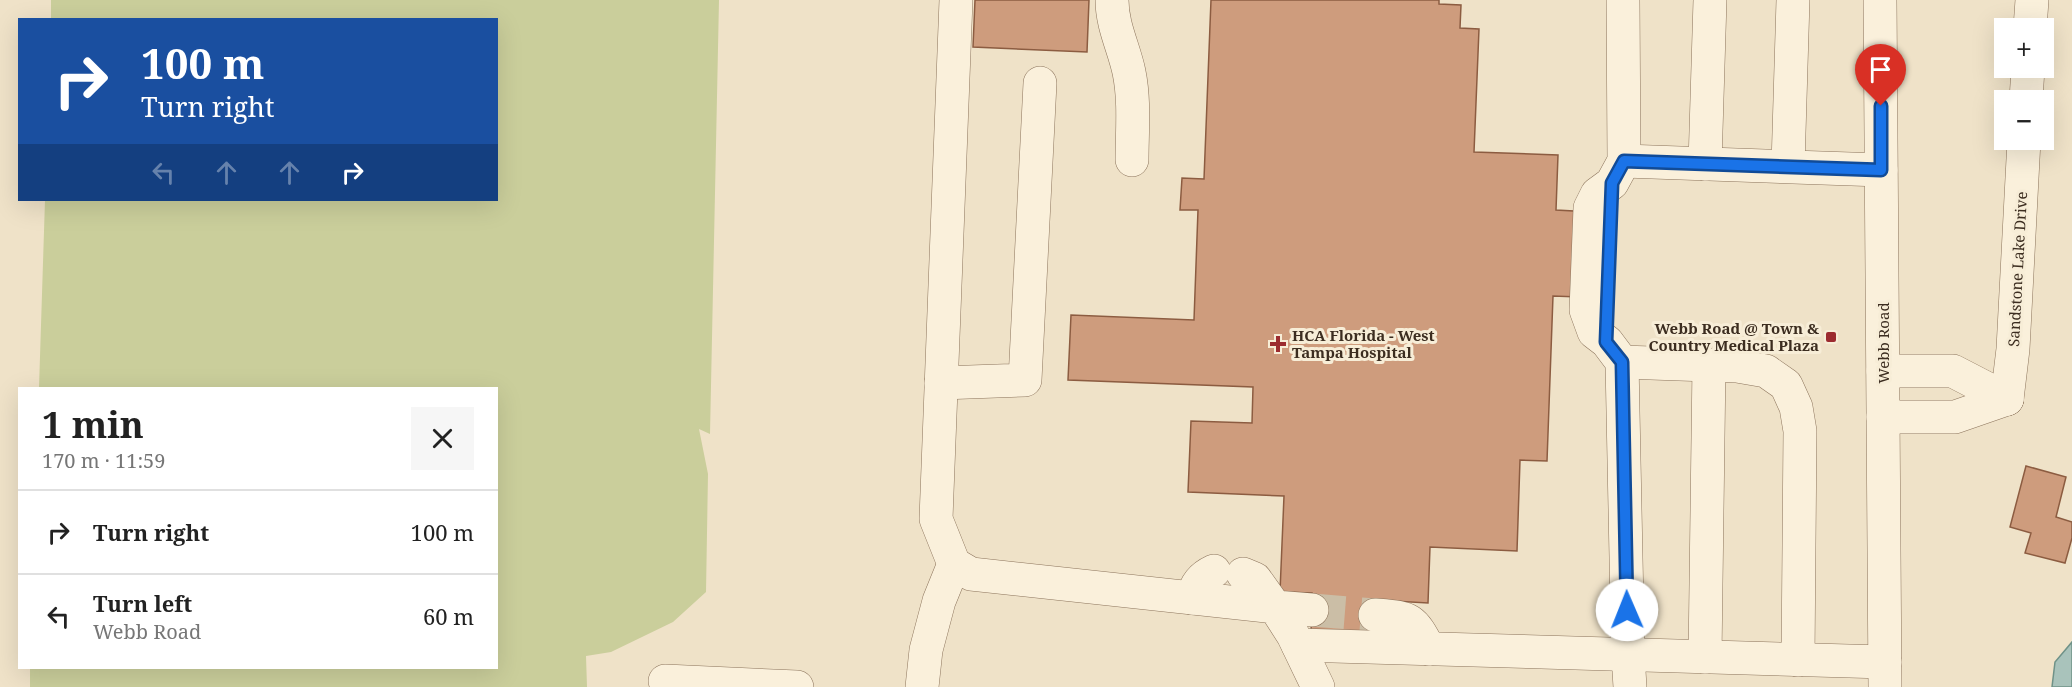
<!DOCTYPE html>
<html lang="en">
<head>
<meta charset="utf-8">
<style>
  body { margin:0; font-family:"Noto Serif",serif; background:#f6f6f6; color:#222; height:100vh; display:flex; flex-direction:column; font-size:22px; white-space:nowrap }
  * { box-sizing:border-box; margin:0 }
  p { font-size:20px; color:#767676 }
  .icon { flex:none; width:33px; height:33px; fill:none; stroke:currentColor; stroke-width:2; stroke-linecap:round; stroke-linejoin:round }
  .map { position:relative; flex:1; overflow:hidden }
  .sheet { position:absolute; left:18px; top:387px; width:480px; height:282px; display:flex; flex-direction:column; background:#fff; border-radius:0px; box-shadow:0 6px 24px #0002 }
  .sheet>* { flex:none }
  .banner { position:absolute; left:18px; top:18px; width:480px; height:183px; border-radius:0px; box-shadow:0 6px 24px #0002; background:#1a4fa0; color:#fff; overflow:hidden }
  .fabs { position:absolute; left:1994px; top:18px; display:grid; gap:12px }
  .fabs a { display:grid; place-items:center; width:60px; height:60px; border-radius:0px; background:#fff; box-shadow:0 6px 24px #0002; font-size:30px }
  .pin { position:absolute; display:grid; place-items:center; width:51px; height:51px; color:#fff; margin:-62px -26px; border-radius:50% 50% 50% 0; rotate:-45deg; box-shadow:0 0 6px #0007 }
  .pin .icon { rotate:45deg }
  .me { position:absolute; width:66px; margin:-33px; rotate:359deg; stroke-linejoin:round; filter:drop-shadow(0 0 4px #0008) }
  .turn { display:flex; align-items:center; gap:21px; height:126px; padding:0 24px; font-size:27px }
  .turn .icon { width:78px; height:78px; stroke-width:2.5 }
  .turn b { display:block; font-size:42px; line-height:51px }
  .lanes { display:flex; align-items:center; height:57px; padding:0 24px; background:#0003; justify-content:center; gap:30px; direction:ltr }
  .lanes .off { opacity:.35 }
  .round { display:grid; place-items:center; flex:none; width:63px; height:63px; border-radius:0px; background:#f6f6f6 }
  .head { display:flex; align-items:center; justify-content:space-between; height:102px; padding:0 24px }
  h1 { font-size:36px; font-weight:700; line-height:45px }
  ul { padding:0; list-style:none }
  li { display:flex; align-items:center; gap:18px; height:84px; padding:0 24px; border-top:2px solid #e0e0e0 }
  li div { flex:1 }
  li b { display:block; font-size:22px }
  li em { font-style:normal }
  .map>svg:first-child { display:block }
</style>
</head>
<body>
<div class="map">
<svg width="2072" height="687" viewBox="0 0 2072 687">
  <rect width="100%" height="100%" fill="#efe2c8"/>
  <!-- green -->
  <polygon fill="#cace9b" points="51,0 719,0 710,434 699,429 708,474 706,592 673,622 611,652 586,656 587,687 30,687 30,668 496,668 496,388 39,388 45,200 496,200 496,20 51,20"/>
  <!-- water -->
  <polygon fill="#a9c3bb" stroke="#6f9288" stroke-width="1.5" points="2072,642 2072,687 2052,687 2055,662"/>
  <!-- building -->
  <g fill="#ce9c7d" stroke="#8c5c41" stroke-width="1.5">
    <polygon points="975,0 1089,0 1087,52 973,47"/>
    <polygon points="1211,0 1439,0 1439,4 1461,5 1460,28 1479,29 1474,152 1558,155 1556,210 1610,213 1606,298 1553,296 1547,461 1520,460 1517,551 1430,547 1428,603 1376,600 1374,638 1311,635 1312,593 1280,592 1284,496 1188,492 1191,421 1252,423 1253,387 1068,380 1071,315 1194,320 1198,210 1180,210 1182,178 1204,179"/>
    <polygon points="2026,466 2066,477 2056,517 2072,522 2072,538 2065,563 2025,553 2031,533 2010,527"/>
  </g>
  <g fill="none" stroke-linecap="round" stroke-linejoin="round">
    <!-- minor-tunnel -->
    <polyline stroke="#cbbea6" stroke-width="33" stroke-dasharray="33 16" stroke-linecap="butt" points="1312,610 1375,615"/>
    <defs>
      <g id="minor">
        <polyline points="956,0 936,519 954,564 971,574 1275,607 1293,635 1318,687"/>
        <path d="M 1112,0 C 1112,26 1124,48 1129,72 C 1135,101 1132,132 1132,160"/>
        <polyline points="1623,0 1624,161 1612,183 1597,194 1590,208 1586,310 1594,332 1607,342 1622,362 1628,655 1630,687"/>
        <polyline points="1880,0 1885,687"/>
        <polyline points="2030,28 2032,0"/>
        <polyline points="2026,100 2028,68"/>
        <polyline points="1624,161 1881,170"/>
        <polyline points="1705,164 1710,0"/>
        <polyline points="1788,166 1793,0"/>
        <polyline points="1622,362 1737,366 1766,371 1786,385 1796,407 1800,431 1798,660"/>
        <polyline points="1883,371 1953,371 2007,399"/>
        <polyline points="941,383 1025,380 1040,83"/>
        <polyline points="2007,399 2013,349 2024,140"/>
        <polyline points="1883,417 1955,417 2007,399"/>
        <polyline points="1243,574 1255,579 1275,607 1312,610"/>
        <path d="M 1192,598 C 1196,584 1201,577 1214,571"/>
        <path d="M 1375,615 C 1411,618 1412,617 1429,649"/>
        <polyline points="1298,645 1885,662"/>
        <polyline points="1705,657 1709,365"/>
        <polyline points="665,681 797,687"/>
        <polyline points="922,687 926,650 939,601 954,564"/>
      </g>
    </defs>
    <!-- minor casing -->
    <use href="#minor" stroke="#8c745c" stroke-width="34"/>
    <!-- minor -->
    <use href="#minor" stroke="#faf0db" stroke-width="33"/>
  </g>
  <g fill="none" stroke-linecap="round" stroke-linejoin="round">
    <defs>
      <polyline id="route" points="1627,610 1622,362 1606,342 1612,183 1624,161 1881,170 1881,106"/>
    </defs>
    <!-- route casing -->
    <use href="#route" stroke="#114b97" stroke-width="15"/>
    <!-- route -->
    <use href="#route" stroke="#1a73e8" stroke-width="10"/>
  </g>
  <!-- markers -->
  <g fill="#9c2b2f" stroke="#f7edd7" stroke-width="2">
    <rect x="1825" y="331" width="12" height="12" rx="3"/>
    <path d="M1275 335h6v6h6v6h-6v6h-6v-6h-6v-6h6z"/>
  </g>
  <g text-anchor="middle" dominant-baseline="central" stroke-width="6" stroke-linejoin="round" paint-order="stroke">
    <!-- street labels -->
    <g font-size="15" fill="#3c2d20" stroke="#f7edd7">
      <text transform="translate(2017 269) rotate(-87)">Sandstone Lake Drive</text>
      <text transform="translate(1883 343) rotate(-90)">Webb Road</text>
    </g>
    <!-- poi labels -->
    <g font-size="15" font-weight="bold" fill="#3c2d20" stroke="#f7edd7" text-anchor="end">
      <text x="1819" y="328">Webb Road @ Town &amp;<tspan x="1819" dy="17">Country Medical Plaza</tspan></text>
      <text x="1292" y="335" text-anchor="start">HCA Florida - West<tspan x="1292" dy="17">Tampa Hospital</tspan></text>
    </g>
  </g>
</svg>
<div class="fabs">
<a>+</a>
<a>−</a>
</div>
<div class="pin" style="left:1881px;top:106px;background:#d93025"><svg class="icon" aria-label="arrive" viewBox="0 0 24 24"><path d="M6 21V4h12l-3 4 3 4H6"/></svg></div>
<svg class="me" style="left:1627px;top:610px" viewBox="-20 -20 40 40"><circle r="19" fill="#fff"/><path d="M0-13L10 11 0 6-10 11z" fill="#1a73e8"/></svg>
<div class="banner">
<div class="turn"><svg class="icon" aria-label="right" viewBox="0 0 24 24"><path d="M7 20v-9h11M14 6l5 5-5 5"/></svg><div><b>100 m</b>Turn right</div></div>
<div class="lanes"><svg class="icon off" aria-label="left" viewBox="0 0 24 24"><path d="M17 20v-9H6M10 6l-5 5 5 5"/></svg><svg class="icon off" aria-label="ahead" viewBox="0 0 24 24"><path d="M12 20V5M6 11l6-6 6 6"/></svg><svg class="icon off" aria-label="ahead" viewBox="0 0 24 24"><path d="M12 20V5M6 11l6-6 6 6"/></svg><svg class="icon" aria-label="right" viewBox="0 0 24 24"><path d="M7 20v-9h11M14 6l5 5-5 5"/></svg></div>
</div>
<section class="sheet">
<div class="head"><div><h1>1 min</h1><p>170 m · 11:59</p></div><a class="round"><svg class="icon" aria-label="close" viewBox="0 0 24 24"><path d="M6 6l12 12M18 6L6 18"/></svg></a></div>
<ul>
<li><svg class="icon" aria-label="right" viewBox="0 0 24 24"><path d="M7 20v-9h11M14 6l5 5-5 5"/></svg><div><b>Turn right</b></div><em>100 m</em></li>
<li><svg class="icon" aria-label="left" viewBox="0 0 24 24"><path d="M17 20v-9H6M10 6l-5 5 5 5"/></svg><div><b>Turn left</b><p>Webb Road</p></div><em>60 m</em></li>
</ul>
</section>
</div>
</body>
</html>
